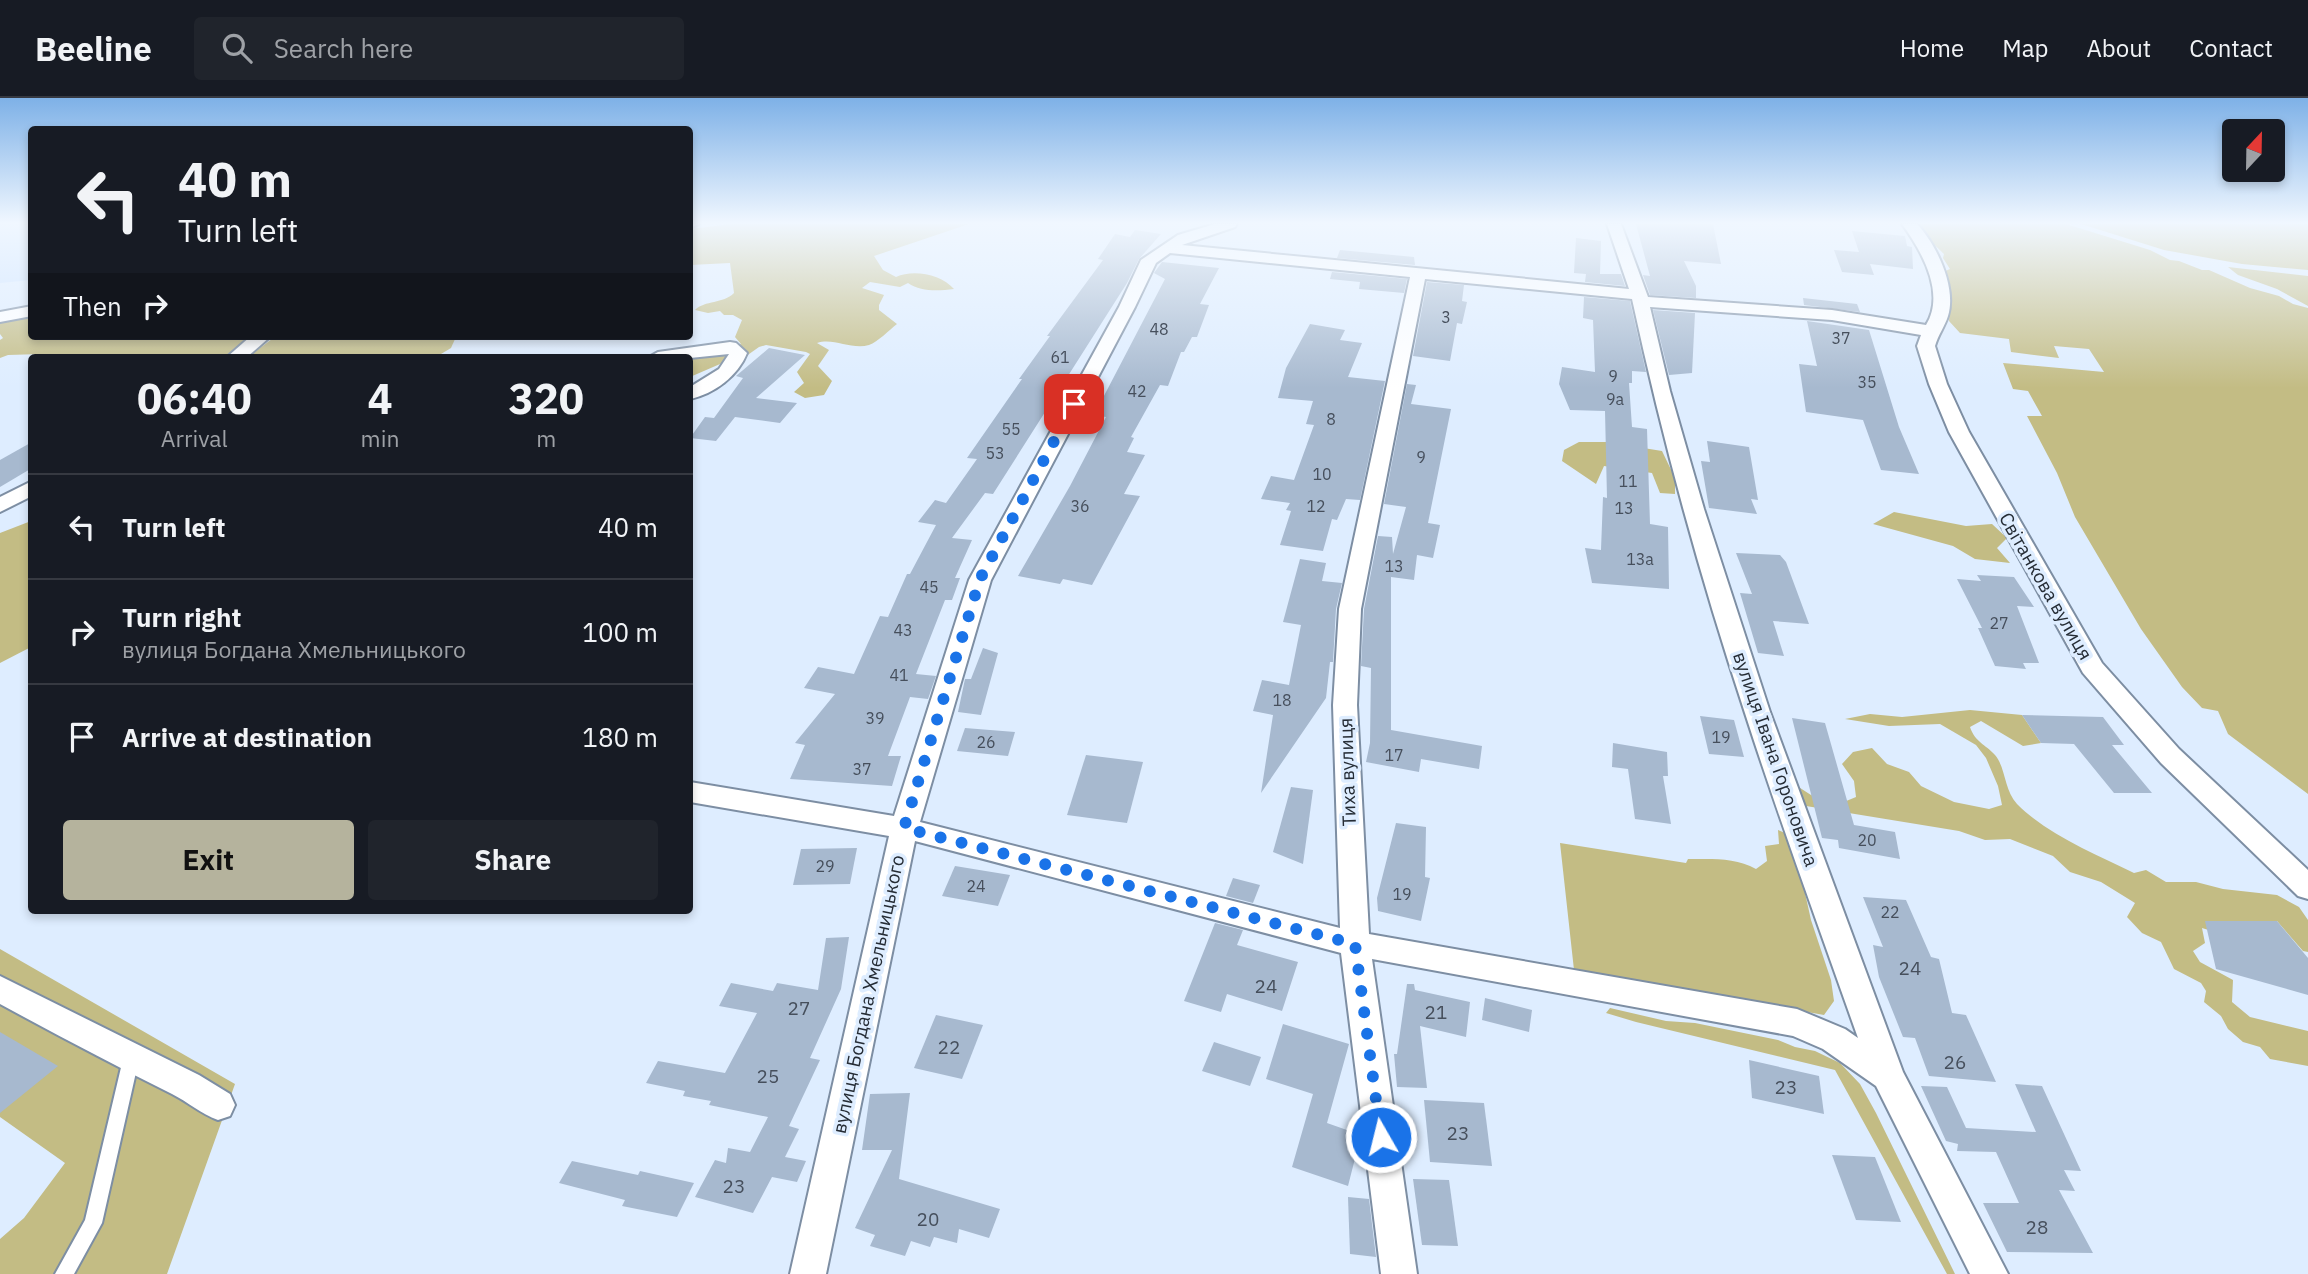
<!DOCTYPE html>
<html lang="en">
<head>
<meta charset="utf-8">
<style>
  body { margin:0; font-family:"IBM Plex Sans",sans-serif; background:#20242c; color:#f1f3f6; height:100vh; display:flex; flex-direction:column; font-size:26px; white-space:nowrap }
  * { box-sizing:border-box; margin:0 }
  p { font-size:23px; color:#9ea1a6 }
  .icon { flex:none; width:38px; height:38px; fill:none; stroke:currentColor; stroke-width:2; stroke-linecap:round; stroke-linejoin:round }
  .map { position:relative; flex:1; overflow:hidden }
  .details { position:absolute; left:28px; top:256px; width:665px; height:560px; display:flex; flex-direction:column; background:#171b24; border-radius:7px; box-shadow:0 4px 10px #0003 }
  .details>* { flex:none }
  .hud { position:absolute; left:28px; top:28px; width:665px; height:214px; border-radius:7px; box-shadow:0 4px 10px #0003; background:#171b24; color:#f1f3f6; overflow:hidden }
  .needle { width:46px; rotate:22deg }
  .buttons { position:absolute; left:2222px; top:21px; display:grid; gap:14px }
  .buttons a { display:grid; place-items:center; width:63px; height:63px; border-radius:7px; background:#171b24; box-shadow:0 4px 10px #0003; font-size:35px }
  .pin { position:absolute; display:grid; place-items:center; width:60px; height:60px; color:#fff; margin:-30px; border-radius:14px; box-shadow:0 4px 10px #0006 }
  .me { position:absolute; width:77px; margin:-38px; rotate:352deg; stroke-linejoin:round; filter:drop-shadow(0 0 5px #0008) }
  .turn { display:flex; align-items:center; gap:24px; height:147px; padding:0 35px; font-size:32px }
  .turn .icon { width:91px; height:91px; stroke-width:2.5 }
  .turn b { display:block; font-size:49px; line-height:60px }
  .then { display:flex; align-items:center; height:66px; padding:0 35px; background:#0003; gap:14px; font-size:26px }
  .eta { display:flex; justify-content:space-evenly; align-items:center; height:119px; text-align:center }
  .eta b { font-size:42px; font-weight:800; line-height:49px }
  .button { display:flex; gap:14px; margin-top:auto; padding:14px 35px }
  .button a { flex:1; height:80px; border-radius:7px; background:#b5b39d; color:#111; font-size:28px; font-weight:800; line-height:80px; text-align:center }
  .button a+a { background:#20242c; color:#f1f3f6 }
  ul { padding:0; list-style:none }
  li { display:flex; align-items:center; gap:21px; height:105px; padding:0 35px; border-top:2px solid #363941 }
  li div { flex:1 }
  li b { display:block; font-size:26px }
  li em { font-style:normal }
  header { display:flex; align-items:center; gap:42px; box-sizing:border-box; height:98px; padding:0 35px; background:#171b24; border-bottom:2px solid #363941 }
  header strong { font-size:33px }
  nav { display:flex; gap:38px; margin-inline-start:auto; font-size:24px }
  .search { width:490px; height:63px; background:#20242c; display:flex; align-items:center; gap:18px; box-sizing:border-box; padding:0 24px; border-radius:7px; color:#9ea1a6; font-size:26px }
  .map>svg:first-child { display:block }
</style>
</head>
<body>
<header>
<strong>Beeline</strong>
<div class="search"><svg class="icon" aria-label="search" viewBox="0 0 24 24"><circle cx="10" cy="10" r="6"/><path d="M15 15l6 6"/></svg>Search here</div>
<nav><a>Home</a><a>Map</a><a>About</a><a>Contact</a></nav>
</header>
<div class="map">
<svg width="2308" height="1176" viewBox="0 0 2308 1176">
  <rect width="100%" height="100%" fill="#deedff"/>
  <!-- built -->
  <polygon fill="#cbe2ff" points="0,126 31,126 31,182 0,185"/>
  <!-- green -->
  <g fill="#c3bc84">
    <path d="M 732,126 L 969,126 L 874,158 L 883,172 L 896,179 C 913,171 941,176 954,191 C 938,193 921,194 908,185 L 900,189 L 870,184 L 862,190 L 884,197 L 879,207 L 879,212 L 897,226 C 889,232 878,244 869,247 C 851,252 833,239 817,245 L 829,252 L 818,268 L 832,283 L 824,297 L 805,300 L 794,294 L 804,285 L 797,274 L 810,256 L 806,254 L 766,247 L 759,249 L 742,261 L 727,263 L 690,279 L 690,259 L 741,246 L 735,239 L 742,222 L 733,217 L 724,217 L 720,213 L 708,215 L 695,212 C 705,202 723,206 734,195 L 730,165 L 690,167 L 690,131 Z"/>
    <polygon points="1913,126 2066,126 2150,152 2170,162 2179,163 2202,172 2209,172 2250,190 2279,198 2293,206 2308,210 2308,696 2228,636 2218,613 2202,610 2182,589 2141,531 2075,419 2057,375 2027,318 2042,318 2028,293 2013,291 2003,265 2104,274 2089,251 2054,248 2059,260 2011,254 2009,241 1960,235 1949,223 1950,202 1943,174 1950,171 1943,160 1944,156"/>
    <polygon points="2081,126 2308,126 2308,172 2242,166 2164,152"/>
    <polygon points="2228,169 2308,178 2308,208 2277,191 2238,177"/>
    <polygon points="31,214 32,238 252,238 224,259 39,259 41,256 8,257 0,260 0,242 3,240 0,236 0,221"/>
    <polygon points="276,238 453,238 455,241 451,250 436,259 248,259"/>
    <polygon points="1579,344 1606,344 1662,353 1675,380 1675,396 1660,395 1652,375 1604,368 1596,386 1562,363 1564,352"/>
    <polygon points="1894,414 1966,428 1992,426 2007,440 1997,450 2010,465 1975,461 1953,448 1873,426"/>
    <polygon points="31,423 31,549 0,565 0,435"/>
    <path d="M 1970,612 L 2022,617 L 2041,645 L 2023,648 L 1981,623 L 1970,629 C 1975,644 1985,646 1995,657 C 2006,670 2004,692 2017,706 C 2049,738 2094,755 2134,775 L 2146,772 L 2166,784 L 2196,784 L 2223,791 L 2277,797 L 2299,809 L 2308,822 L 2308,854 L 2303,853 L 2277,823 L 2215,823 L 2215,834 L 2202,830 L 2205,845 L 2193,853 L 2200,864 L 2233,882 L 2232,904 L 2250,919 L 2308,933 L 2308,968 L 2270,961 L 2260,949 L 2243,944 L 2228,931 L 2221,918 L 2204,904 L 2206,893 L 2201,885 L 2174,871 L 2161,844 L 2142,835 L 2127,819 L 2135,805 L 2101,784 L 2070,774 L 2053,758 L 2010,741 L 1985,742 L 1959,733 L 1806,708 L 1797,688 L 1811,697 L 1839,706 L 1856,699 L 1854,683 L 1842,666 L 1853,654 L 1872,650 L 1887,666 L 1909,674 L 1921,688 L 1954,704 L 1989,711 L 2002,707 L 1998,688 L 1986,660 L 1976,647 L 1940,626 L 1889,628 L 1845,621 L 1870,616 L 1902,619 Z"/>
    <path d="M 1778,732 L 1785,735 L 1803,786 L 1811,822 L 1831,882 L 1834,903 L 1824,917 L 1574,872 L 1560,745 L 1686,765 L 1688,761 C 1711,761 1735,759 1756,771 L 1767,763 L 1765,748 L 1779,746 Z"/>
    <polygon points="0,851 235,986 167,1176 0,1176 0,1141 24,1120 65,1065 0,1019"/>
    <polygon points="1610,910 1666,923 1695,925 1778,942 1795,949 1815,953 1840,965 1860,986 1876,1015 1955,1176 1947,1176 1835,972 1636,924 1606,915"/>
  </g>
  <!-- building -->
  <g fill="#a7b9cf">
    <polygon points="1636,126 1713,126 1721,166 1684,163 1696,188 1696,200 1650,197 1643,177 1650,178"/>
    <polygon points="1135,132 1161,136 1139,161 1127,185 993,396 985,395 952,440 972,442 955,480 960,480 952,502 945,502 916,576 936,578 928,601 910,599 888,658 901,658 892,688 790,681 805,647 795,645 835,596 804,590 818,569 854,576 880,518 888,519 907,476 910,476 936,427 918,424 935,402 946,405 977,361 967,360 1022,281 1019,281 1050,238 1047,238 1103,162 1098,161 1115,136 1130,139"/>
    <polygon points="1852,133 1905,138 1907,148 1912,149 1913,171 1870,166 1874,177 1842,174 1834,152 1859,154"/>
    <polygon points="1576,140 1601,143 1600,176 1621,176 1625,188 1585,184 1586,176 1574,175"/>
    <polygon points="1340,152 1414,159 1415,167 1337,160"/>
    <polygon points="1162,164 1219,170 1200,206 1209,207 1197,239 1192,239 1184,254 1181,254 1168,288 1160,287 1131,339 1134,340 1127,354 1145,357 1124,396 1140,398 1092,487 1063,481 1060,486 1018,478 1070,388 1106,319 1094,317 1165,181 1154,175"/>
    <polygon points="1332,174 1407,181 1404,195 1359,191 1360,184 1330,181"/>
    <polygon points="1427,184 1464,187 1462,203 1467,204 1462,226 1457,225 1450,263 1413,258"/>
    <polygon points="1584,199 1630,203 1646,274 1632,273 1632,285 1629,285 1632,329 1647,331 1650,426 1668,429 1669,491 1592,485 1585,450 1601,452 1603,399 1607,400 1605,313 1570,312 1559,286 1562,269 1595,274 1593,222 1583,220"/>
    <polygon points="1803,200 1857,206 1860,214 1804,207"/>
    <polygon points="1653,212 1695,215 1692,275 1669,277"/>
    <polygon points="1807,223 1869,232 1899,329 1919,376 1881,372 1863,322 1806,314 1799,266 1817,268"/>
    <polygon points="1310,226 1345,232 1340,242 1362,245 1348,279 1385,283 1360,402 1346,401 1337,422 1332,421 1323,453 1280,447 1291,413 1286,412 1290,405 1261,401 1271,378 1294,382 1314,327 1306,326 1313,303 1278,300 1286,270"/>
    <polygon points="769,250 805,257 756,300 797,305 780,325 735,319 716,343 690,340 705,319 714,320 743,280 736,278"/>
    <polygon points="1407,286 1416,287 1411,306 1451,311 1428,425 1440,427 1433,460 1417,457 1414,482 1391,479 1391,632 1482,648 1479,671 1421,661 1419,674 1366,664 1370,645 1371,570 1361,568 1364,511 1378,438 1392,439 1393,456 1406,409 1384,406"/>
    <polygon points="1707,343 1749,349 1758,402 1751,401 1757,416 1709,410 1701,363 1710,364"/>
    <polygon points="32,344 32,370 0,389 0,362"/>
    <polygon points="1736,455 1780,457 1786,464 1809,526 1773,523 1784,558 1758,555 1740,495 1752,496"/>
    <polygon points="1300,461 1326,465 1322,483 1342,485 1336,511 1333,564 1330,564 1326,600 1261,695 1273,617 1253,613 1262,582 1289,587 1301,527 1283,524"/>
    <polygon points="1977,477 2014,479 2034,509 2017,508 2039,565 2023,565 2026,571 1995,568 1978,530 1982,530 1957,481 1981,483"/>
    <polygon points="983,550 998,555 981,617 958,614 965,581 971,581"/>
    <polygon points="2022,617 2103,619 2124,647 2112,647 2152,695 2114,695 2074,646 2041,645"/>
    <polygon points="1700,618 1734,622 1744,659 1709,656"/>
    <polygon points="1792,620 1825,625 1854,727 1895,734 1900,761 1839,750 1838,742 1822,740"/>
    <polygon points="965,630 1015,634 1008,658 957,653"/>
    <polygon points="1613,645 1667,654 1668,678 1663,678 1671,726 1635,721 1628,671 1612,669"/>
    <polygon points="1086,657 1143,664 1127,725 1067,717"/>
    <polygon points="1291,689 1313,692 1303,766 1273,754"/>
    <polygon points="1396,725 1426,729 1425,779 1430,780 1421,823 1378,813 1377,800"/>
    <polygon points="857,750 850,786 793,787 801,751"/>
    <polygon points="955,768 1010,777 998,808 942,798"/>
    <polygon points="1233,780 1260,787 1253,805 1226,798"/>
    <polygon points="1863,799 1906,802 1931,859 1939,861 1952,915 1966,917 1996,984 1929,978 1915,940 1903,939 1879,879 1873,847 1883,849"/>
    <polygon points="2205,823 2277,823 2308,860 2308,897 2216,871"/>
    <polygon points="1215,825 1243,832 1237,847 1298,864 1282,913 1227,896 1221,914 1184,903"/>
    <polygon points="849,839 841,891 810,960 820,962 789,1028 799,1031 785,1059 806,1063 797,1084 772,1079 753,1115 695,1099 715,1062 726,1065 728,1050 750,1054 768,1019 709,1007 711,1003 683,998 685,993 646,985 658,963 725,975 757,915 719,908 731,885 773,893 777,885 818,892 826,840"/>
    <polygon points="1407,886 1414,886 1415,892 1470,904 1466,939 1420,928 1427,990 1397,989 1394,956 1397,956"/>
    <polygon points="1485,900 1532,912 1529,934 1482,922"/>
    <polygon points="936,917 983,927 962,981 914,970"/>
    <polygon points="1283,926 1349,946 1327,1025 1361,1037 1348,1088 1292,1069 1313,996 1266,981"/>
    <polygon points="0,934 58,968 0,1015"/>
    <polygon points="1214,944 1261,959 1250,988 1202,973"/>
    <polygon points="1749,962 1819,978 1824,1016 1752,1000"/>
    <polygon points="2015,986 2042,988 2081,1073 2064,1072 2075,1093 2059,1092 2093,1155 2007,1154 1983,1105 2019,1105 1996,1054 1957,1053 1958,1046 1946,1043 1921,988 1947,989 1966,1030 2036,1034"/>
    <polygon points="910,995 899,1081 1000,1111 989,1140 959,1131 957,1145 934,1139 930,1149 911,1143 905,1158 870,1148 875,1137 855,1130 892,1052 862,1052 870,996"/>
    <polygon points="1424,1002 1484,1005 1492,1068 1430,1064"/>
    <polygon points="1832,1057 1875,1059 1901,1124 1856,1122"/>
    <polygon points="572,1063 638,1077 640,1073 694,1085 677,1119 622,1108 625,1102 559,1085"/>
    <polygon points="1413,1081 1449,1082 1458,1148 1422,1147"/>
    <polygon points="1348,1099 1369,1101 1376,1159 1350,1156"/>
  </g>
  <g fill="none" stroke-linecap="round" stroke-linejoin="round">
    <defs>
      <polygon id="service" points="131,954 137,956 139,961 102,1125 74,1176 55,1176 85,1122 123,961 125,956"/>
      <g id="minor">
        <polygon points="690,126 699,126 690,130"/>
        <path d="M 1215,126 L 1237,126 L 1235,129 L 1182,147 L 1629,191 L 1607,126 L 1621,126 L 1648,199 L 1832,212 L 1926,227 C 1946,195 1921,152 1902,126 L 1917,126 C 1936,146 1957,189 1948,218 C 1945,228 1938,237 1935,248 L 1947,286 L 1969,334 L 2102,565 L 2179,651 L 2308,772 L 2308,801 L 2298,798 L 2161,665 L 2083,575 L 1949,334 L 1929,286 L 1917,248 L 1921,237 L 1832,222 L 1650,209 L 1670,293 L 1704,411 L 1770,614 L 1903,974 L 2008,1176 L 1970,1176 L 1876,988 L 1823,951 L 1793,938 L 1372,861 L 1417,1176 L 1381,1176 L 1341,855 L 915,743 L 826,1176 L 790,1176 L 889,738 L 690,704 L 690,684 L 894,718 L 969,482 L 1119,209 L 1141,162 L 1178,137 ZM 1170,155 L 1410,179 L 1339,511 L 1333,607 L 1340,830 L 920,724 L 991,482 L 1135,209 L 1156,165 ZM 1425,181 L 1632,201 C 1662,340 1700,479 1745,615 C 1780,724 1820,832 1858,940 L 1845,931 L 1797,911 L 1369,836 L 1357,607 L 1361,511 Z"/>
        <polygon points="32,208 32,218 0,224 0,214"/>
        <polygon points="251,238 271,238 247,259 227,259"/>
        <path d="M 730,244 L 736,245 L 747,255 C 738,278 714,296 690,301 L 690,289 L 719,271 L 729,256 L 690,260 L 649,259 L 658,254 Z"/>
        <polygon points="32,383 32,398 0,414 0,399"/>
        <path d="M 0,878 L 199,977 L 230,996 L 235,1007 L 230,1018 L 218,1022 C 201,1016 188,1004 172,996 C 114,967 57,937 0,906 Z"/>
      </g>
    </defs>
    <!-- service casing -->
    <use href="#service" stroke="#7d8ea3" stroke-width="4"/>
    <!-- minor casing -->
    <use href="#minor" stroke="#7d8ea3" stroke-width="4"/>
    <!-- service -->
    <use href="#service" fill="#fff" fill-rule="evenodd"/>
    <!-- minor -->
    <use href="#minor" fill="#fff" fill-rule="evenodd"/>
  </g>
  <!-- sky -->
  <linearGradient id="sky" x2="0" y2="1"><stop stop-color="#7eb1e7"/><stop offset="0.43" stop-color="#f0f7ff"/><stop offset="1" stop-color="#f0f7ff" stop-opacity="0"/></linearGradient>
  <rect width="2308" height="290" fill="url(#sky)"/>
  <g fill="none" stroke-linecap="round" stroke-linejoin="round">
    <!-- route -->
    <polyline stroke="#1a73e8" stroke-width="12" stroke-dasharray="0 21.6" points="1074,306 980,481 904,730 1355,846 1381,1039"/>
  </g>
  <g text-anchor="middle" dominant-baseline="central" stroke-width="7" stroke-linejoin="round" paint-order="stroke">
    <!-- number labels -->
    <g font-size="16" fill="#464f5c">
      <text x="1446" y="219">3</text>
      <text x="1159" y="231">48</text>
      <text x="1841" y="240">37</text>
      <text x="1060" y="259">61</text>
      <text x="1613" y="278">9</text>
      <text x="1867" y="284">35</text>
      <text x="1137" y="293">42</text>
      <text x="1615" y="301">9а</text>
      <text x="1331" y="321">8</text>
      <text x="1011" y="331">55</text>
      <text x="995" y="355">53</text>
      <text x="1421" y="359">9</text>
      <text x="1322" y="376">10</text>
      <text x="1628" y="383">11</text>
      <text x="1080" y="408">36</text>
      <text x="1316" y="408">12</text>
      <text x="1624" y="410">13</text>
      <text x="1640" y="461">13а</text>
      <text x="1394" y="468">13</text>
      <text x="929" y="489">45</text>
      <text x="1999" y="525">27</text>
      <text x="903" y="532">43</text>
      <text x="899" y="577">41</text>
      <text x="1282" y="602">18</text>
      <text x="875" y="620">39</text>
      <text x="1721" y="639">19</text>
      <text x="986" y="644">26</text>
      <text x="1394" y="657">17</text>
      <text x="862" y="671">37</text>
      <text x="1867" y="742">20</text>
      <text x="825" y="768">29</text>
      <text x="976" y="788">24</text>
      <text x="1402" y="796">19</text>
      <text x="1890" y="814">22</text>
    </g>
    <!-- street labels -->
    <g font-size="19" fill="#252c35" stroke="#deedff">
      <text transform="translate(2046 488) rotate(60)">Світанкова вулиця</text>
      <text transform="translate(1776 661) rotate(71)">вулиця Івана Гороновича</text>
      <text transform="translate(1347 674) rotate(-92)">Тиха вулиця</text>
      <text transform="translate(868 896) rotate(-78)">вулиця Богдана Хмельницького</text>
    </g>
    <!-- near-number labels -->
    <g font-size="19" fill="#464f5c">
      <text x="1910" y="870">24</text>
      <text x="1266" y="888">24</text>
      <text x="799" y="910">27</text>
      <text x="1436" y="914">21</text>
      <text x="949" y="949">22</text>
      <text x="1955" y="964">26</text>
      <text x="768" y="978">25</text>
      <text x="1786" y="989">23</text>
      <text x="1458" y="1035">23</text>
      <text x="734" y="1088">23</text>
      <text x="928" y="1121">20</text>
      <text x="2037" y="1129">28</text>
    </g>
  </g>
</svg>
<div class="buttons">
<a><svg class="needle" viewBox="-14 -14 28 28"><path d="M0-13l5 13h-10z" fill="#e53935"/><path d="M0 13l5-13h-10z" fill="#9ea1a6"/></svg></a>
</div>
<div class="pin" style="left:1074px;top:306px;background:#d93025"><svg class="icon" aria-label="arrive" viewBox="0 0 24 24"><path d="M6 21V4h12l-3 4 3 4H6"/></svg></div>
<svg class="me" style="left:1381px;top:1039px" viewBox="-20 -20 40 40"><circle r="17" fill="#1a73e8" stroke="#fff" stroke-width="3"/><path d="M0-11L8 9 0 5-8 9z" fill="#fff"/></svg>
<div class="hud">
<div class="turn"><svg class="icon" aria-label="left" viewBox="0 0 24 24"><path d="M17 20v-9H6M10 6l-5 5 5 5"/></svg><div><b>40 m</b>Turn left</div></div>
<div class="then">Then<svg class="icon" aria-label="right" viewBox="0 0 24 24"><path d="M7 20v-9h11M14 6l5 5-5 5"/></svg></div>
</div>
<section class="details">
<div class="eta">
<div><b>06:40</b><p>Arrival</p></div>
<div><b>4</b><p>min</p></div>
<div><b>320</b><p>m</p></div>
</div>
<ul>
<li><svg class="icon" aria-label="left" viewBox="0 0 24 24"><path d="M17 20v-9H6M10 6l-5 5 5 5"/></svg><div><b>Turn left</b></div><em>40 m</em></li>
<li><svg class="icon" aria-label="right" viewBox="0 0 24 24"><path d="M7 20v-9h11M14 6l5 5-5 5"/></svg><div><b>Turn right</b><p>вулиця Богдана Хмельницького</p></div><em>100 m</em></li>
<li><svg class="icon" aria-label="arrive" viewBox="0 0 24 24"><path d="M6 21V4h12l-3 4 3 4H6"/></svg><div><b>Arrive at destination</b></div><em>180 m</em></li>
</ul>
<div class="button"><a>Exit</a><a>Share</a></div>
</section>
</div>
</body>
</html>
